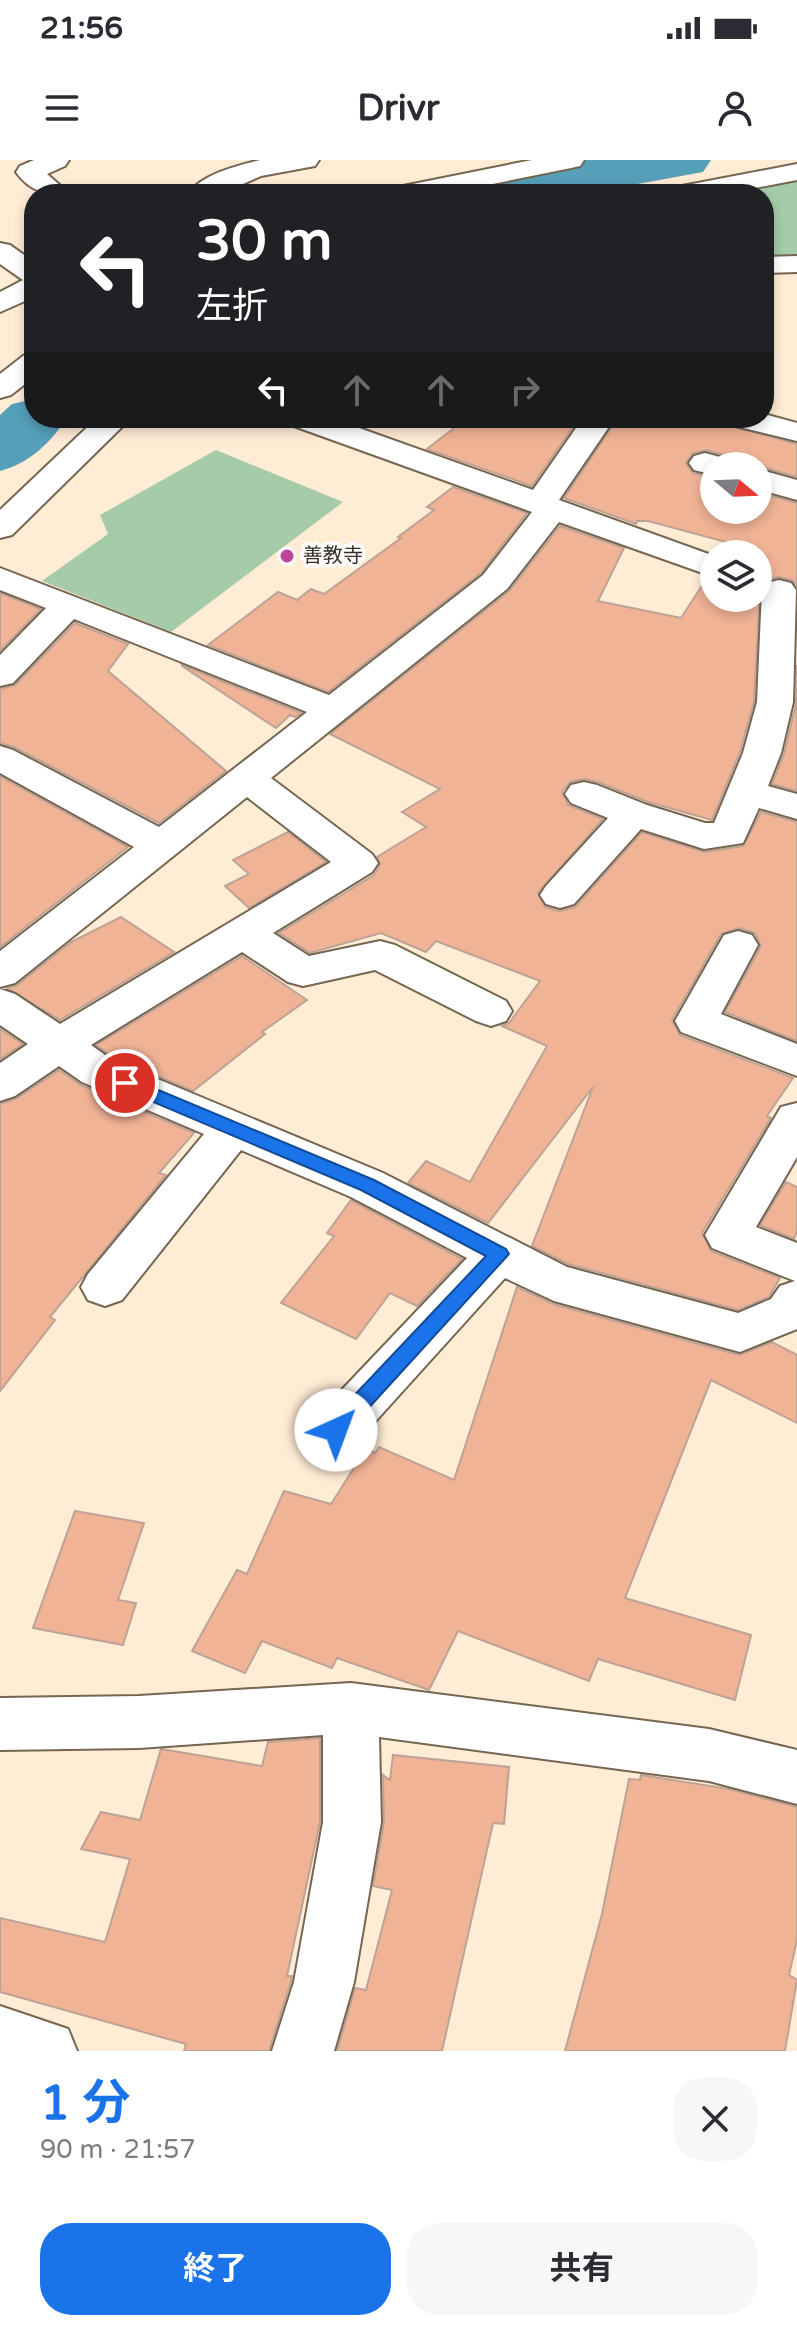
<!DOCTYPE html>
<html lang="ja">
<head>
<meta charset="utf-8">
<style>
  body { margin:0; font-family:"Varela Round","Noto Sans JP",sans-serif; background:#f7f7f7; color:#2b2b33; height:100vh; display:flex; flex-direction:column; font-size:30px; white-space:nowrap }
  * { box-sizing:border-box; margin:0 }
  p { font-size:26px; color:#7c7c81 }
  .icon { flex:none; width:44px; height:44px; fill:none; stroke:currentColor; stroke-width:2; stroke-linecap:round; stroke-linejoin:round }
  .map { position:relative; height:1891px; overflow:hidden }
  .sheet { display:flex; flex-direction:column; background:#fff; flex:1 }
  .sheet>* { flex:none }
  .hud { position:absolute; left:24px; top:24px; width:750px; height:244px; border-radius:32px; box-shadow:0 4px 12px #0003; background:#202124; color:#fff; overflow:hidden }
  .needle { width:52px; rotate:109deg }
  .controls { position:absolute; left:700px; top:292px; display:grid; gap:16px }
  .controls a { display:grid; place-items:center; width:72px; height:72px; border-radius:50%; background:#fff; box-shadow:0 4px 12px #0003; font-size:40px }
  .pin { position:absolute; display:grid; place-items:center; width:68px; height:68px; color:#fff; margin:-34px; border:4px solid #fff; border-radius:50%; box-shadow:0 2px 8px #0007 }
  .me { position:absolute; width:88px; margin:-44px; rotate:43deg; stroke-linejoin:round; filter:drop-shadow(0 0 6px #0008) }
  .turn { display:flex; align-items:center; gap:28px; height:168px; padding:0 40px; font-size:36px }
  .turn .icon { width:104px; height:104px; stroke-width:2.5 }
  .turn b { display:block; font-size:56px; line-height:68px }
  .lanes { display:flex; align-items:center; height:76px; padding:0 40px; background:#0003; justify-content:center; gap:40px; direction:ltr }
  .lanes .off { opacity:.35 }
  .round { display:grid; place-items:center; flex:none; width:84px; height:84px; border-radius:32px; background:#f7f7f7 }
  .overview { display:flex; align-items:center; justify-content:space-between; height:136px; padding:0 40px }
  h1 { font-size:48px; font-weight:700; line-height:60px; color:#1a73e8 }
  .button { display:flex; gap:16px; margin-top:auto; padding:16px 40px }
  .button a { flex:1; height:92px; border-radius:32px; background:#1a73e8; color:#fff; font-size:32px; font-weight:700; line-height:92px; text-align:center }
  .button a+a { background:#f7f7f7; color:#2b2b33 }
  .status { display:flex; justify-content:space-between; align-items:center; height:56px; padding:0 40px; background:#fff; direction:ltr }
  .status svg { height:22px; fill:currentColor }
  header { display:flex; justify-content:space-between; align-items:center; height:104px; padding:0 40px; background:#fff; font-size:36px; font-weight:700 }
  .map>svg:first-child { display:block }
</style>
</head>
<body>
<div class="status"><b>21:56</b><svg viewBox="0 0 49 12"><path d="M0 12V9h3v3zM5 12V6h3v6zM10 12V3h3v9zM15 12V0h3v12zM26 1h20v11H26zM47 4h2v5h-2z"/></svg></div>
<header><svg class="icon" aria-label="menu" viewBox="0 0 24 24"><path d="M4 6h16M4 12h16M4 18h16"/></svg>Drivr<svg class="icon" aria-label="person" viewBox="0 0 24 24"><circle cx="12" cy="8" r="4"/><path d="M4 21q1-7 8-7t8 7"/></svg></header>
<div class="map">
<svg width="797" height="1891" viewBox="0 0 797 1891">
  <rect width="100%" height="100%" fill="#ffecd5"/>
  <!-- green -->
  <g fill="#a5cba9">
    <polygon points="797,20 797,98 764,99 764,34 723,34"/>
    <polygon points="216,290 343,342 171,472 42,421 108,374 100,355"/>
  </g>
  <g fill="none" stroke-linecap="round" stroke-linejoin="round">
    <!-- river -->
    <g fill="#569fb9" fill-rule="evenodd">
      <polygon points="587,0 711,0 703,12 583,34 458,34 466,22"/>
      <path d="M 34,239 L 34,258 L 67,258 C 50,283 30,303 0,311 L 0,255 L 12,244 Z"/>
    </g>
  </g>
  <!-- building -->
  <g fill="#f0b396" stroke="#bda296" stroke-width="2">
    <polygon points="467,258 579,258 532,326 427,289"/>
    <polygon points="618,258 702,258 797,284 797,317 759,306 735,306 728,296 706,290 693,293 686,303 693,313 714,318 714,350 758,350 758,332 797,343 797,426 792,420 778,417 766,420 760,428 754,542 740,592 712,660 648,642 598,622 585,619 570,622 562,632 568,645 603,659 538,733 545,747 559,751 575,747 642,672 704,692 743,686 761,652 797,662 797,881 725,852 761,786 755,773 739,768 721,774 672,860 680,875 793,918 767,956 771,958 702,1073 711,1091 780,1118 769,1137 738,1150 568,1104 532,1086 593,927 488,1063 408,1023 426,1001 470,1022 547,886 502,866 509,863 540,821 436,781 426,792 381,773 310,793 279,773 374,715 380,705 377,697 426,667 402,652 440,629 330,574 509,431 560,366 624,388 598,441 681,458 707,418 714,420 714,438 758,438 758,394 722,394 730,383 648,361 637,361 636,364 564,338"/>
    <polygon points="453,327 527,353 481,413 328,532 208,485 278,432 297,440 311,429 324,434 401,378 398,377 434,350 427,347"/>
    <polygon points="0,433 41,449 0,491"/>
    <polygon points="75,463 128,484 108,511 226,611 159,663 14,587 0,583 0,529 15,525"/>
    <polygon points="797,505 797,631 772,624 784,594 796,543"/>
    <polygon points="182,506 182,505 301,553 295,557 290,555 276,568"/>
    <polygon points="0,616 128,687 0,787"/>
    <polygon points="288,672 326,702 249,748 225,726 249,714 233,700"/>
    <polygon points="121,757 174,792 60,860 7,828 17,825 71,782"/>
    <polygon points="242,796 307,840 262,872 265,874 193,931 113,897 96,885"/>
    <polygon points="0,869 23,884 0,899"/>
    <polygon points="59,910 81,925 194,973 159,1013 166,1015 50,1157 55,1160 0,1231 0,944 17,938"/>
    <polygon points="786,1022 797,1027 797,1071 794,1079 760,1065"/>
    <polygon points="351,1040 462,1099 417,1146 390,1133 356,1179 281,1143 334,1076 327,1073"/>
    <polygon points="517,1127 553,1144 739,1195 772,1182 797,1195 797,1263 711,1220 625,1438 751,1475 735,1540 598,1499 589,1521 458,1471 429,1530 337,1498 332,1508 262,1481 245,1513 192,1491 237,1410 247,1414 284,1331 331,1344 366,1289 375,1293 379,1287 454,1320"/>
    <polygon points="75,1351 144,1363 118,1440 136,1443 123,1485 33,1468"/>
    <polygon points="320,1578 320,1662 287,1816 292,1816 291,1821 269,1891 184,1891 186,1884 0,1832 0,1758 105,1782 130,1699 81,1689 101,1652 140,1660 161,1589 262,1606 268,1582"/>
    <polygon points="393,1595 509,1607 504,1664 493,1663 442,1891 337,1891 355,1828 366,1830 392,1730 373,1726 384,1662 383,1615 390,1620"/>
    <polygon points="641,1615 729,1629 797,1647 797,1780 789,1815 797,1820 785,1891 565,1891 602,1754 629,1619 640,1620"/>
  </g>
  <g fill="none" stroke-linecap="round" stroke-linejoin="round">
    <defs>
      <g id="minor">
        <path d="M 34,0 L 69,0 L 65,6 L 47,14 L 70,34 C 47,34 31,33 16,12 L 20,6 Z"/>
        <path d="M 260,0 L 319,0 L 315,6 L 261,16 L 220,34 L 188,34 C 202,14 237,6 260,0 Z"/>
        <polygon points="532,0 584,0 580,6 571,8 443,34 390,34 394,28 403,26"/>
        <polygon points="797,4 797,20 724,34 669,34 673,28 682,26"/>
        <polygon points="0,83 10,85 34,102 34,137 0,152 0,132 23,120 0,104"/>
        <polygon points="797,96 797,112 764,113 764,97"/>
        <polygon points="34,193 34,217 11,235 0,238 0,214 23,196"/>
        <polygon points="764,254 797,263 797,281 731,265 726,258 764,258"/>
        <polygon points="97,258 131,258 12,375 0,378 0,350"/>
        <polygon points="286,258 331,258 533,330 583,258 615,258 559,340 714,396 714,417 559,362 507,429 271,618 372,694 378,703 372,712 273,773 309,796 380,781 395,785 506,841 512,851 506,861 491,866 476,861 375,810 303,826 288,822 242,792 91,885 112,900 383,1013 567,1107 738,1153 771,1139 780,1126 795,1121 712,1088 705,1075 781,947 797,943 797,997 756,1067 797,1083 797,1169 740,1192 554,1141 505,1118 354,1285 336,1291 318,1285 311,1270 318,1255 467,1098 351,1037 241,990 122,1140 105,1146 88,1140 81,1127 88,1114 204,974 82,922 59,906 15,936 0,941 0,903 28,884 0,865 0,829 15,834 60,864 331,702 247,637 15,823 0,827 0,791 134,687 0,613 0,586 13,590 159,667 307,552 74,459 13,523 0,526 0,495 46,448 0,430 0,408 329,535 483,415 532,352 291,265"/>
        <polygon points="705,293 727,299 732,306 714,306 714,315 694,310 689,303 694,296"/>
        <polygon points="758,309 797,320 797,340 758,329"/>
        <polygon points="779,420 791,423 796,430 793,542 781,593 768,626 797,634 797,659 759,648 743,683 704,689 641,669 574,744 560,748 546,744 540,735 546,726 608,658 571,643 565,634 571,625 584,622 597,625 647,645 705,663 714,663 743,593 757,542 762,430 767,423"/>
        <polygon points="738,771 752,775 758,785 721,854 797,884 797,916 681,872 675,861 724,775"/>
        <polygon points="351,1523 709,1569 797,1590 797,1644 709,1621 379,1577 381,1662 354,1822 334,1891 272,1891 294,1822 323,1662 323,1575 139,1588 0,1590 0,1538 139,1536"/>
        <polygon points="0,1846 68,1869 77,1891 0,1891"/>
      </g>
    </defs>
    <!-- minor casing -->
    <use href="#minor" stroke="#756551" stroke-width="4"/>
    <!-- minor -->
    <use href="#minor" fill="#fff" fill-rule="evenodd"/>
  </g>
  <!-- route -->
  <polygon fill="#1a73e8" stroke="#114b97" stroke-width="2" points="125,916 374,1020 506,1089 509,1094 343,1276 336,1278 328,1276 325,1270 328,1263 486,1096 361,1030 118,927 116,923"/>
  <!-- markers -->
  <circle fill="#bd469c" stroke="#fcfcfc" stroke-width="3" cx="287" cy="396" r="8"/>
  <g text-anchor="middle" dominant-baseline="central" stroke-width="7" stroke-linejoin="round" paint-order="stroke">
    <!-- far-poi labels -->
    <g font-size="20" fill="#362f27" stroke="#fcfcfc" text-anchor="start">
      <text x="303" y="396">善教寺</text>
    </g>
  </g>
</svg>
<div class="controls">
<a><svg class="needle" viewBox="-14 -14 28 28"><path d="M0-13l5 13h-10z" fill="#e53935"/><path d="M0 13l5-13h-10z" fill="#7c7c81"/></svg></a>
<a><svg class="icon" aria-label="layers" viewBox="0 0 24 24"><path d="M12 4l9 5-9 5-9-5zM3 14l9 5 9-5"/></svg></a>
</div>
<div class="pin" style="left:125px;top:923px;background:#d93025"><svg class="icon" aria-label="arrive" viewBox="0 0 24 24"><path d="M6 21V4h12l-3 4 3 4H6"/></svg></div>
<svg class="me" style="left:336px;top:1270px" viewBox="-20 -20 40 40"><circle r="19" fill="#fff"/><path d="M0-13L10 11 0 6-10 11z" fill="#1a73e8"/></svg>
<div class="hud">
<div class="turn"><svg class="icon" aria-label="left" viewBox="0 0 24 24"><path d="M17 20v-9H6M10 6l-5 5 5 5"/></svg><div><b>30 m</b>左折</div></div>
<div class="lanes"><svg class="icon" aria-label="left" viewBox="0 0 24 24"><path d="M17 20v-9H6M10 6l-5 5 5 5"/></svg><svg class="icon off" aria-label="ahead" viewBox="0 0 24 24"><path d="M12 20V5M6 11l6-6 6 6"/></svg><svg class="icon off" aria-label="ahead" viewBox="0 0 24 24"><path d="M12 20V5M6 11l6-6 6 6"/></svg><svg class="icon off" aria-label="right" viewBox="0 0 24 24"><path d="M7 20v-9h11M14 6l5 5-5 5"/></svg></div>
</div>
</div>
<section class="sheet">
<div class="overview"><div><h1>1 分</h1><p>90 m · 21:57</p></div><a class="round"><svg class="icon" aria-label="close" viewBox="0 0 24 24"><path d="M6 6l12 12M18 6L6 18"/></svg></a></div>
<div class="button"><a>終了</a><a>共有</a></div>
</section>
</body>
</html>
